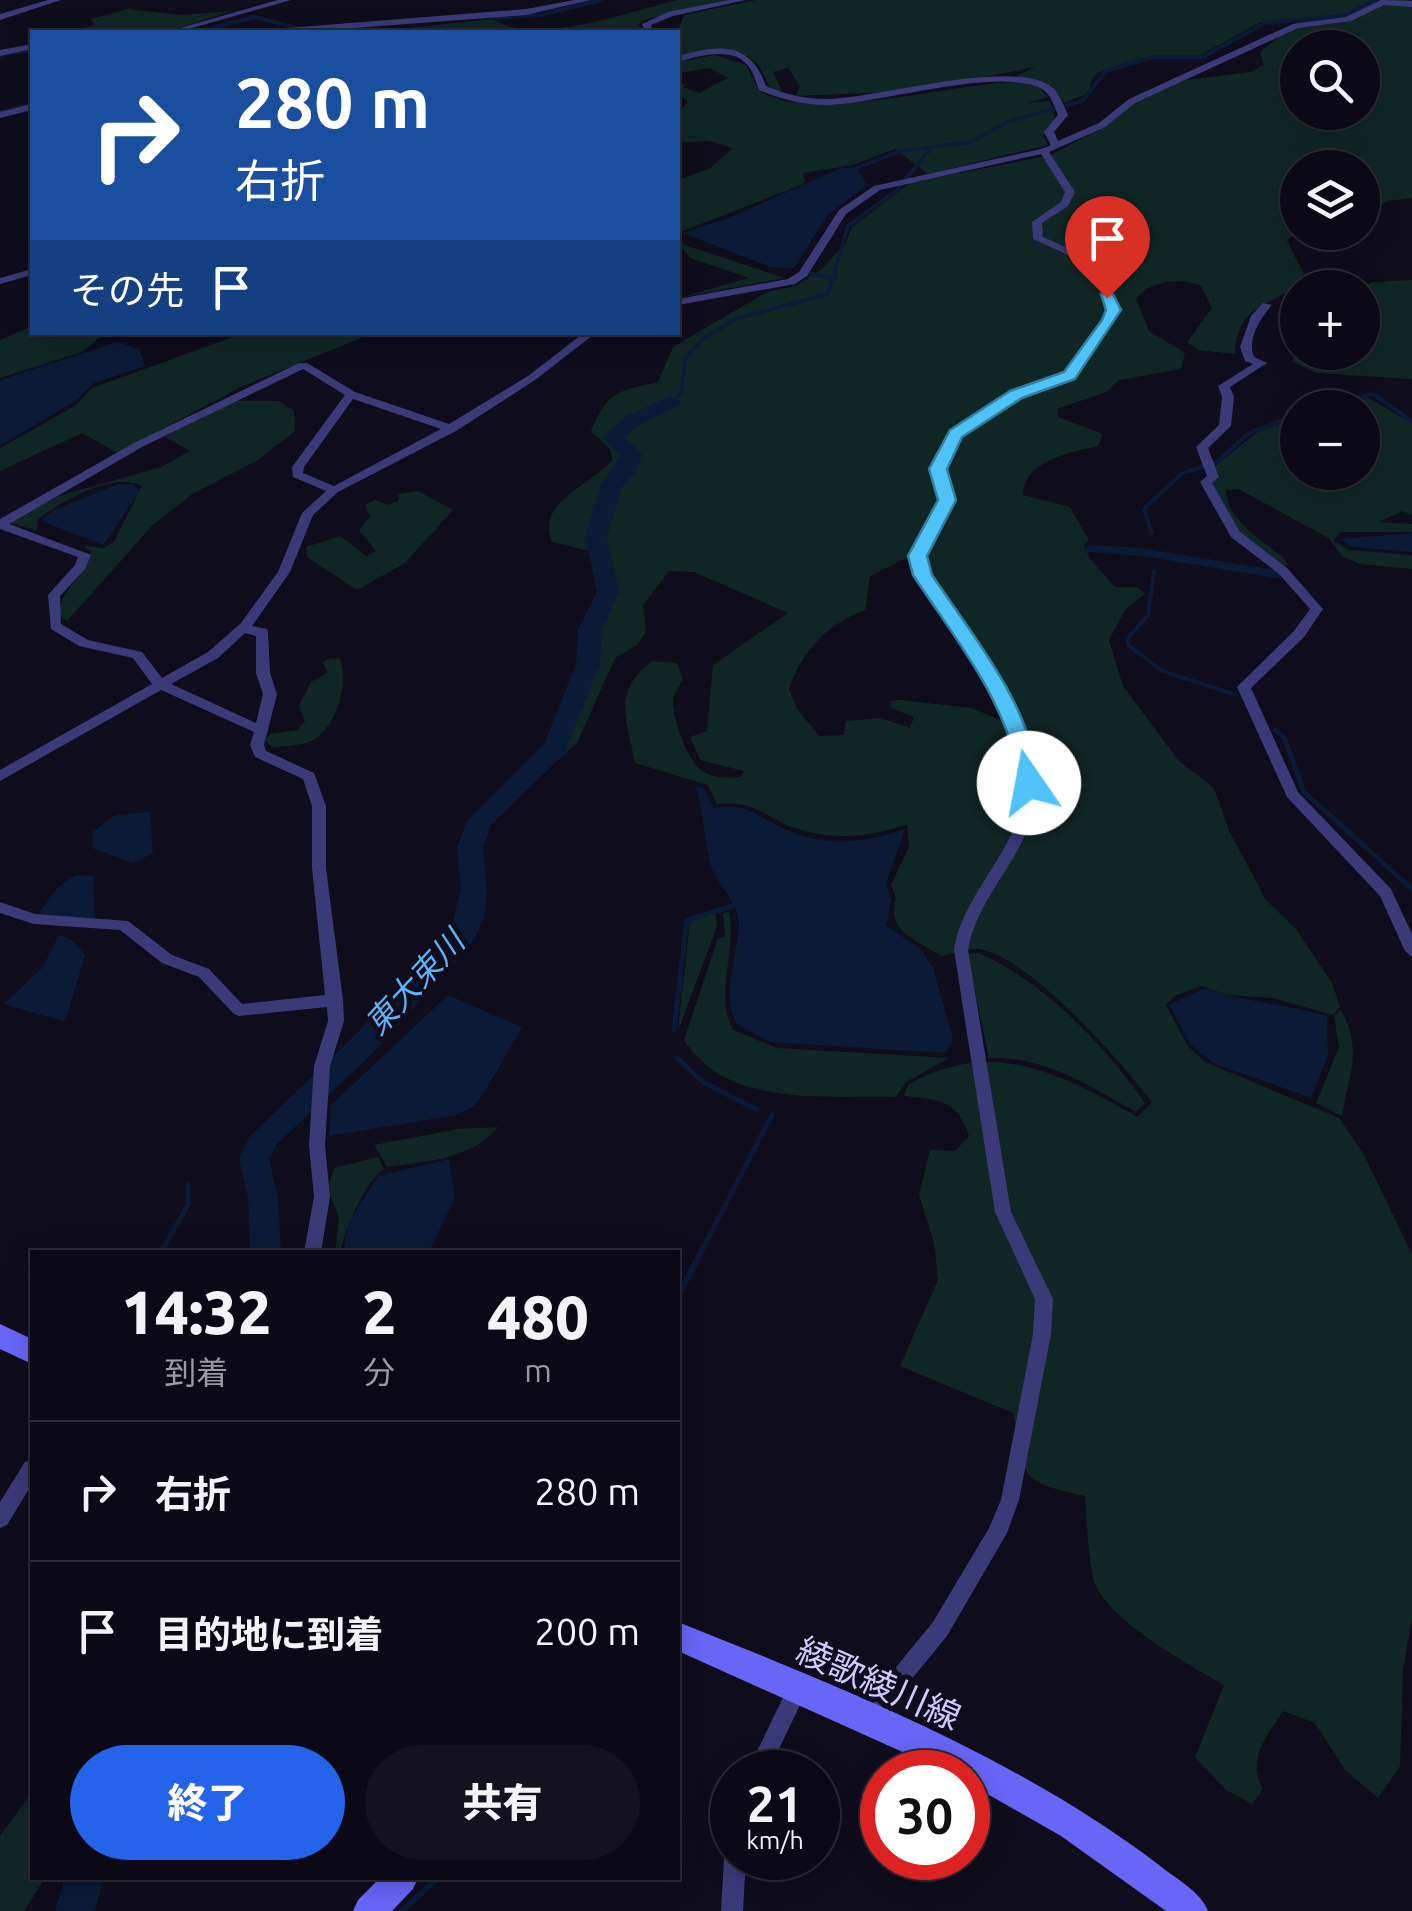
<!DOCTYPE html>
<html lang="ja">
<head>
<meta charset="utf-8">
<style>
  body { margin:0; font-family:Ubuntu,"Noto Sans JP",sans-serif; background:#14121e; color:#f1f3f6; height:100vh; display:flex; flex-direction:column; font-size:38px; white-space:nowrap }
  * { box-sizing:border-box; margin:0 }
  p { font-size:32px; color:#9a9aa0 }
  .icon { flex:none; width:55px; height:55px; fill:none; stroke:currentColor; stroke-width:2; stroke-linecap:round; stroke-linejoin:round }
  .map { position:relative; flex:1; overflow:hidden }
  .sheet { position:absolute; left:30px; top:1250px; width:650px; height:630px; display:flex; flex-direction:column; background:#0b0915; border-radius:0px; box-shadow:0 5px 25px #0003,0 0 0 2px #2b2a34 }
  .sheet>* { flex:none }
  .guide { position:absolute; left:30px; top:30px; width:650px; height:305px; border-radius:0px; box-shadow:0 5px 25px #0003,0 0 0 2px #2b2a34; background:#1a4fa0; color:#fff; overflow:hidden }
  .buttons { position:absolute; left:1280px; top:30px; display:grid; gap:20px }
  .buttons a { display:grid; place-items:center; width:100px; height:100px; border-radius:50%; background:#0b0915; box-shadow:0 5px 25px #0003,0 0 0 2px #2b2a34; font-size:50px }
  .speed { position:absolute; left:710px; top:1750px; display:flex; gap:20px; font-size:50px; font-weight:700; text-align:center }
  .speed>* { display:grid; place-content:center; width:130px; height:130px; border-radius:50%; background:#0b0915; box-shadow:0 5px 25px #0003,0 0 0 2px #2b2a34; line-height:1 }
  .speed small { font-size:25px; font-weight:400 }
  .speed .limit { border:15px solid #d22; background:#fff; color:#111 }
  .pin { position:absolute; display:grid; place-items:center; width:85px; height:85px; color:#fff; margin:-102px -42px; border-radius:50% 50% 50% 0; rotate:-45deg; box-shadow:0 0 10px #0007 }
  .pin .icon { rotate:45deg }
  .me { position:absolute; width:110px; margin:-55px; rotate:348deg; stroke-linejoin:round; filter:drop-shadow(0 0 8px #0008) }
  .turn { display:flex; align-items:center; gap:35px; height:210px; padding:0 40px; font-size:45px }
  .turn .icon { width:130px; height:130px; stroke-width:2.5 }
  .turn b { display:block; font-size:70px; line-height:85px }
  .then { display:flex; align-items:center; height:95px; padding:0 40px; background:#0003; gap:20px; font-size:38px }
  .eta { display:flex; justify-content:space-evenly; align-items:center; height:170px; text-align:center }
  .eta b { font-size:60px; font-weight:800; line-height:70px }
  .action { display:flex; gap:20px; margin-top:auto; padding:20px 40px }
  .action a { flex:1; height:115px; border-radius:60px; background:#2563eb; color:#fff; font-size:40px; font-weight:800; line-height:115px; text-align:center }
  .action a+a { background:#14121e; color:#f1f3f6 }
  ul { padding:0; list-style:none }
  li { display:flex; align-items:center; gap:30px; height:140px; padding:0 40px; border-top:2px solid #2b2a34 }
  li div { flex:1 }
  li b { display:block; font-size:38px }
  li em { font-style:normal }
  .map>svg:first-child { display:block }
</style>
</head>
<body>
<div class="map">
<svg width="1412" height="1911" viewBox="0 0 1412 1911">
  <rect width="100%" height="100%" fill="#0f0c1c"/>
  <!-- green -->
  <g fill="#102625" fill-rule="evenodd">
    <path d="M 678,0 L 730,0 L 647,19 L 638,24 L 643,32 L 370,32 L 492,19 C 537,47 629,11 678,0 Z"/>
    <path d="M 756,0 L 1412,0 L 1412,198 L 1387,201 L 1363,220 L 1362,168 L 1298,168 L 1297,230 L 1287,241 L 1304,274 C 1280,311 1238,295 1235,354 L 1198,350 L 1187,342 L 1212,308 L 1201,286 C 1181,277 1150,280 1136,299 L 1149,331 L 1185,353 L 1181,369 L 1119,380 L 1106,392 L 1057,409 L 1058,417 L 1103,434 L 1098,446 C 1071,453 1025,459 1023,495 L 1070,507 L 1089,540 L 1084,545 L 1090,559 L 1115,587 L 1137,587 L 1145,594 L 1125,610 L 1109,640 L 1123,686 L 1179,761 L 1214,788 L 1229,831 L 1266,900 L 1296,929 L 1332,983 L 1340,1007 L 1333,1015 L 1273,998 L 1227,995 L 1202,986 L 1176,995 L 1166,1005 L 1187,1045 L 1205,1062 L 1339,1118 L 1363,1153 L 1412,1254 L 1412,1617 L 1403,1670 L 1400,1766 L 1378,1798 L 1346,1771 L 1315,1723 L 1283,1711 C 1266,1738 1246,1758 1263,1789 L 1252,1804 L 1226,1790 L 1195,1757 L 1224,1685 C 1186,1663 1121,1628 1098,1590 C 1088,1573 1087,1518 1085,1496 C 1015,1480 1028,1480 1013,1413 L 900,1366 L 938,1280 L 934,1242 L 919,1195 L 930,1150 L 955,1151 L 969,1136 C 957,1099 940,1100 904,1096 L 908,1085 C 991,1036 1062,1074 1137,1117 L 1152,1102 C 1121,1062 1030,957 979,949 C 969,948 952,954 941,956 C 916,939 886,932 896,898 L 891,885 L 909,847 L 907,825 C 868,836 839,841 798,829 C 763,818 759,800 717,804 L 708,785 L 635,763 C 627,718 611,693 652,661 L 677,663 L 683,680 C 678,688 673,694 673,702 C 673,720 687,759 701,770 C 713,779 727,778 741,777 L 744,771 L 700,760 L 690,737 L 707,731 L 713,665 L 788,613 L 694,572 L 669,571 L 643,605 L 646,632 L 637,645 L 615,658 L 577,743 L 551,766 L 595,661 L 595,632 L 614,597 L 594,552 L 552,542 C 535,502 590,487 613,459 L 609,448 L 591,431 C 609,390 616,392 658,382 L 673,347 L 767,292 L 795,286 L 822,269 L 846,242 L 852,227 L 910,183 L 1051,155 L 1110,123 L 1135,102 L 1186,80 L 1251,72 L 1264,65 L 1260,53 L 1265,48 L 1300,19 L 1261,22 L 1199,56 L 1154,55 L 1103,70 L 1092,78 L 1089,93 L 1064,103 L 1051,86 L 1017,76 L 1035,67 L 914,91 L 796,96 L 800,86 L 788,68 L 773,72 L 782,90 L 778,93 C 763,85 766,71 755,62 C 736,44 700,50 678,56 L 677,32 L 684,15 ZM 1298,48 L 1362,48 L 1362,112 L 1298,112 ZM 908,557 L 922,562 L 1001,683 L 1018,719 L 1005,722 L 972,708 L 900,700 L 890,701 L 891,708 L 914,717 L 910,728 L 881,718 L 846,721 L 844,735 L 819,736 L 797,709 L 789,689 C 802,650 827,625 865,610 L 870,576 Z"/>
    <polygon points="128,9 181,15 233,11 169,31 64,32 95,25 91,19"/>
    <path d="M 715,55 L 746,65 L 758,89 C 805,127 962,80 1024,82 L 1038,87 L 1048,97 L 1028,103 L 1050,101 L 1055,120 L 1043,136 L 1048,145 L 928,174 L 895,149 L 853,165 L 803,173 L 805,182 L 801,185 L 678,233 L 678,180 L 711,168 L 733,148 L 709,141 L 678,143 L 678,115 L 688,101 L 678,95 L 678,85 L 689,83 L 683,87 L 699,93 L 728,78 L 710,68 L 678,73 L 678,62 Z"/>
    <polygon points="678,243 782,277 784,278 678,298 749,278 690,258"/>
    <polygon points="1412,280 1412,379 1316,373 1292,362 1297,349 1362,352 1363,301 1367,298 1360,287 1373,282"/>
    <polygon points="32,326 32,332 105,333 82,352 0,378 0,340"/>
    <polygon points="244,333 365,333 361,338 243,386 117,453 82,433 0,471 0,448 75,406 92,388"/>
    <path d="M 1367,397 L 1412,423 L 1412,515 L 1402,511 L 1379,522 L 1412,524 L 1412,532 L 1340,532 L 1334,541 L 1349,550 L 1412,555 L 1412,569 L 1360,564 L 1342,556 L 1328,538 L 1239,489 L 1226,490 C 1226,519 1262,541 1283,557 L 1289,565 L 1284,566 L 1241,534 L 1212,484 L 1218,476 L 1215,466 L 1259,431 L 1297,418 L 1298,472 L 1362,472 L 1362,408 L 1328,407 Z"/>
    <path d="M 235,401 L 279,401 L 294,411 L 295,431 L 258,460 L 192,494 L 152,526 L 67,621 L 59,615 C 61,586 86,578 91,552 L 84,546 L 103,548 L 114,542 L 142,486 C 112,471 63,501 38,519 L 37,531 L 8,522 L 59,496 L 161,467 L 190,451 L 164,437 Z"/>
    <polygon points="418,491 453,510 405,563 357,590 307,557 306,547 340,536 366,556 376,551 359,530 370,517 365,505 375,500 387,505 398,501 399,494"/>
    <path d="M 331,658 L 340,659 C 348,685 338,725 313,740 C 303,746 284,746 272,747 L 265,740 L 270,734 L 298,730 L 305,721 L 299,706 L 311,682 L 328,672 L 323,662 Z"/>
    <path d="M 729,912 C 737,951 714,995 733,1030 L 777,1048 L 949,1058 L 906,1082 L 896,1097 C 826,1095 728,1109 684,1040 L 718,938 L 725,937 L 723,913 Z"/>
    <polygon points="715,913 717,926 678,1031 690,921"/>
    <path d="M 979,953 C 1047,984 1103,1044 1145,1103 L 1136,1112 C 1089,1085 1044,1056 989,1058 L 967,954 Z"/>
    <path d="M 1341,1010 C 1363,1050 1349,1074 1342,1116 L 1316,1103 L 1339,1047 L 1334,1016 Z"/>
    <path d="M 498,1127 C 471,1160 425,1161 387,1167 L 374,1145 L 458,1129 Z"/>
    <path d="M 378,1157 L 384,1169 C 363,1183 346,1229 340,1252 L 335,1252 L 339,1218 L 328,1189 L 334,1168 Z"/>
    <polygon points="32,1792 32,1878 45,1878 24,1911 0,1911 0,1836"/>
  </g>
  <!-- water -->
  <g fill="#0b1b37">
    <polygon points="856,167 866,183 864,187 827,216 794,268 771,267 682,233 726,219 841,168"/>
    <polygon points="117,342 139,349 145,366 94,383 75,401 0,446 0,380"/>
    <polygon points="118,484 133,484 140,491 103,545 41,521 54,510"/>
    <polygon points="1412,533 1412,552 1352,547 1341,539"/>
    <path d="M 695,786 L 704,788 L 713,808 C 752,804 752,814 784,829 C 825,848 864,843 905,829 L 886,883 L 891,900 L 886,926 L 920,948 L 933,968 L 953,1039 L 946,1053 L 770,1042 L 738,1025 C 720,999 737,955 739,925 C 740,904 719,887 712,869 C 704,846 702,797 695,786 Z"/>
    <polygon points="150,812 153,853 133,863 92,848 93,832 115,815"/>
    <polygon points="76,875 93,876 95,918 47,917 40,912 57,888"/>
    <polygon points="59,935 72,940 85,955 65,1022 4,1004 43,967"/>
    <path d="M 1204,988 C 1244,1002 1286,1004 1327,1016 L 1328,1055 L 1311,1098 L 1213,1063 L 1190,1044 L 1169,1005 Z"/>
    <polygon points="448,995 522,1027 484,1093 473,1107 457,1115 329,1136 331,1105"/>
    <polygon points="449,1159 455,1198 429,1252 343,1252 349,1222 378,1176"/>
  </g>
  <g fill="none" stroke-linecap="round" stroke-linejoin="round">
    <!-- stream-far2 -->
    <g stroke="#0b1b37" stroke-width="4">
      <polyline points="1407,0 1412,1"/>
      <polyline points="492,18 540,15 602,0"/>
      <polyline points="198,32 254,17 296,28"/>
      <polyline points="298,32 312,31"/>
      <polyline points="0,55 32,50"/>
      <polyline points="0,112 32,104"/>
      <polyline points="851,170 901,151 971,142 1007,122 1082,101 1106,71 1153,57 1203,57 1265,23 1343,16 1377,0"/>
      <polyline points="811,274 836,278"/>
      <polyline points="671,402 681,393 686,357 703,339 735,319 828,294 848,226 897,190 931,148"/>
      <polyline points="1319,408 1373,394 1412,421"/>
      <polyline points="1152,533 1144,509 1181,474 1217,462 1249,433 1298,414"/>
      <polyline points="1154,572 1148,615 1128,638 1128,645 1162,671 1233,694"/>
      <polyline points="1275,730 1279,733"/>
    </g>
    <!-- stream-far1 -->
    <g stroke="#0b1b37" stroke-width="5">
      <polyline points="1275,730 1284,737 1304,792 1412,889"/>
      <polyline points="674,1030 687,920 736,905"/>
      <polyline points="677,1058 703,1082 756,1109"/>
      <polyline points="161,1252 188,1205 188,1185"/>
      <polyline points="701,1252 772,1115"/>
    </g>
    <!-- stream -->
    <g stroke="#0b1b37" stroke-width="6">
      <polyline points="678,1296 702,1250"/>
      <polyline points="402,1911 438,1878"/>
    </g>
    <!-- canal -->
    <polygon fill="#0b1b37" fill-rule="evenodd" points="1091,545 1142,548 1281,571 1288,575 1281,579 1142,556 1086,552 1084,549"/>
    <!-- river -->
    <g fill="#0b1b37" fill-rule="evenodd">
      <polygon points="671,396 681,402 678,406 640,424 625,437 642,455 636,472 622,487 607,537 619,592 602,630 600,664 564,754 491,825 483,848 487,890 484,918 474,940 377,1049 276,1145 269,1159 278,1198 281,1252 250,1252 248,1198 239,1159 249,1137 357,1033 449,934 461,890 457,848 467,821 544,744 576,664 578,630 597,592 585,537 601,485 620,456 603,437 626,416"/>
      <polygon points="65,1878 104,1878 95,1911 55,1911"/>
    </g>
    <!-- street -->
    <g fill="#3b3a79" fill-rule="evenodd">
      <polygon points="48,0 61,0 0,20 0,14"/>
      <polygon points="278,0 291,0 178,32 166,32"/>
      <polygon points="574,0 591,0 526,15 301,32 271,32 275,29 526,9"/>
      <polygon points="729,0 746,0 673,16 651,25 653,32 645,32 642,24 668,12"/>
      <path d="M 1381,0 L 1412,1 L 1412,7 L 1384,5 L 1351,21 L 1298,28 L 1135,103 L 1105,127 L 1049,152 L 1075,192 L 1068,206 L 1042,223 L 1043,237 L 1114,269 L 1112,297 L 1119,310 L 1074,378 L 1020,397 L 985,418 L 960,436 L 946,457 L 953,500 L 923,555 C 931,580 946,600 961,621 C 997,673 1046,737 1035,803 C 1026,858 977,896 968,950 L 1011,1212 L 1053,1299 L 1051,1334 L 1019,1500 L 1007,1533 L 947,1636 L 897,1697 L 882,1728 L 875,1731 L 868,1728 L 865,1721 L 883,1683 L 933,1622 L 989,1528 L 1001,1500 L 1033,1334 L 1035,1299 L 995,1212 L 954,950 C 962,896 1011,858 1021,804 C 1032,740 987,678 953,628 C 937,604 919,583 911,555 L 941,500 L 934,457 L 952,432 L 977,414 L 1012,393 L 1066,374 L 1109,310 L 1102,297 L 1105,272 L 1033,239 L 1032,222 L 1061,202 L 1065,192 L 1041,154 L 880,190 L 846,214 L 807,276 L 795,284 L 678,305 L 678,299 L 788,279 L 799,272 L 839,210 L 874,186 L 1041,149 L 1051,145 L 1044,132 L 1058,115 C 1054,106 1051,94 1042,89 C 1000,66 879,104 827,105 C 802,105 782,99 759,90 C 756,83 754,73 749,67 C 734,45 698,56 678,62 L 678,56 C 718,45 750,40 766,86 C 786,94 803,99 825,99 C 877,99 1015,56 1053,88 C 1060,95 1064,106 1068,115 L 1054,132 L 1058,141 L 1099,123 L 1129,99 L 1293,24 L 1346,17 Z"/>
      <polygon points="32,44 32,49 0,56 0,50"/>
      <polygon points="32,104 32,110 0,118 0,112"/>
      <polygon points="32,269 32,275 0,284 0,278"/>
      <path d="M 1263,303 L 1272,305 C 1260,319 1247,338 1254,357 L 1267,363 L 1230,387 L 1234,397 L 1231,426 L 1208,448 L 1219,477 L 1212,483 L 1240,532 L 1287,568 L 1323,609 L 1304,637 L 1251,688 L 1298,792 L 1391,889 L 1412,934 L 1412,957 L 1405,951 L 1380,896 L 1287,797 L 1237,687 L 1294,631 L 1310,609 L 1279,574 L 1231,537 L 1200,482 L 1207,476 L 1196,447 L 1219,425 L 1222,397 L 1218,386 L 1253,364 L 1245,361 L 1240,347 L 1251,316 Z"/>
      <path d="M 585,332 L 597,332 L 535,380 L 456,431 L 338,492 L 313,515 L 290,572 L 252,626 L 267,629 L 268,632 L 270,673 L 277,694 L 264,745 L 266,751 L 314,773 L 326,806 L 326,868 L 343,1000 L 344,1021 L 330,1066 L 325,1145 L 330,1197 L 321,1252 L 304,1252 L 314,1197 L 309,1145 L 314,1066 L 328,1021 L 327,1007 L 239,1016 L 234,1014 L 199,977 L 162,963 L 120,930 L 34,924 L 0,913 L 0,902 L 35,914 L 128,921 L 172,955 L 209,969 L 242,1004 L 325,995 L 312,868 L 312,806 L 303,779 L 255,757 L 250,745 L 254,732 L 161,690 L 0,781 L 0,770 L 152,684 L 133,658 L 79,646 L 51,629 L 48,595 L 75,565 L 78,557 L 0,529 L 0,519 L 134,443 L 299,363 L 307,363 L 355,392 L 449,424 L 528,376 ZM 303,369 L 345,395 L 292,467 L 293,477 L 326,491 L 302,513 L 278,572 L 241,623 L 208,652 L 162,678 L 142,652 L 88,640 L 61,624 L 60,596 L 85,569 L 91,555 L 9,524 L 142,447 ZM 353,399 L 441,429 L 334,486 L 303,473 L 304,467 ZM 245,633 L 256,636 L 256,673 L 263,694 L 256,723 L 171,684 L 218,658 Z"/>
      <polygon points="32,1459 32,1484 7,1525 0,1528 0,1502 25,1462"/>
      <polygon points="798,1678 805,1681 808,1688 768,1772 747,1772 791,1681"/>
      <polygon points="732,1848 732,1858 746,1858 743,1911 721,1911 724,1858 727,1850"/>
    </g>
    <!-- secondary -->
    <g fill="#6866f7" fill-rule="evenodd">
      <polygon points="0,1324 32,1339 32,1364 0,1349"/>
      <path d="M 678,1622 C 843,1688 1017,1757 1159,1865 C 1176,1879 1200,1891 1208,1911 L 1166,1911 L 1061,1836 L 968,1783 L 968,1772 L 947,1772 L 678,1651 Z"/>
      <polygon points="380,1878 418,1878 413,1889 392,1911 353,1911 358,1900"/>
    </g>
  </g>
  <!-- route -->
  <path fill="#4fc3f7" stroke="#337fa1" stroke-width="2.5" d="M 1101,294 L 1113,294 L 1121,310 L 1075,379 L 1022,398 L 962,437 L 947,469 L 956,500 L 927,556 L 932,575 C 975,639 1031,705 1039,783 L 1029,790 L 1019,783 C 1011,705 955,639 913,575 L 908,556 L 938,500 L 929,469 L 950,430 L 1010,391 L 1064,372 L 1102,320 L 1106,310 Z"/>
  <g text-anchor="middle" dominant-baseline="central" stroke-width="10" stroke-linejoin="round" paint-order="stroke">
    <!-- water labels -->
    <g font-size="32" font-style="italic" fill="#5eb2f7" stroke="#0f0c1c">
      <text transform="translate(414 982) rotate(-47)">東大束川</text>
    </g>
    <!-- near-street labels -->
    <g font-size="35" fill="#cfcafc" stroke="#0f0c1c">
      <text transform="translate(879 1683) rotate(24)">綾歌綾川線</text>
    </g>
  </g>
</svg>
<div class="buttons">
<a><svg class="icon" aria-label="search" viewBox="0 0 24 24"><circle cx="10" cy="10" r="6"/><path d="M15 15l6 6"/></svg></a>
<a><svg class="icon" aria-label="layers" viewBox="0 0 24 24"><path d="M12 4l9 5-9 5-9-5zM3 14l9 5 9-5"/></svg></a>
<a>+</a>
<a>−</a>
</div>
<div class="speed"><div>21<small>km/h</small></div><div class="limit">30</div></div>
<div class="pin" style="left:1107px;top:298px;background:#d93025"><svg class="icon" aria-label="arrive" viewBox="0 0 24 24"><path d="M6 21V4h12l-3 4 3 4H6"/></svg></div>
<svg class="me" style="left:1029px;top:783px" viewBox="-20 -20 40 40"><circle r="19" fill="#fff"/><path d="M0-13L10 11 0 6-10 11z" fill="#4fc3f7"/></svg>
<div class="guide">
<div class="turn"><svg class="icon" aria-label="right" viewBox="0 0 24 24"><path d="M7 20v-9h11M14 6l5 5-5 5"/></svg><div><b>280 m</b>右折</div></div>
<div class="then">その先<svg class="icon" aria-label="arrive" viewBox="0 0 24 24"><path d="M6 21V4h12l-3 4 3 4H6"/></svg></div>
</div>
<section class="sheet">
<div class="eta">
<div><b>14:32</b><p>到着</p></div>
<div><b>2</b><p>分</p></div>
<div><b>480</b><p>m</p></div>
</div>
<ul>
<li><svg class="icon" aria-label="right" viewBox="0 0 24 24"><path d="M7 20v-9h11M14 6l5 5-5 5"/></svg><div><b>右折</b></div><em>280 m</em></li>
<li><svg class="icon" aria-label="arrive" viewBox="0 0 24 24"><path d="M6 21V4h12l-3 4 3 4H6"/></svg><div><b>目的地に到着</b></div><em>200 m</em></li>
</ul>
<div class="action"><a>終了</a><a>共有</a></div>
</section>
</div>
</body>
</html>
